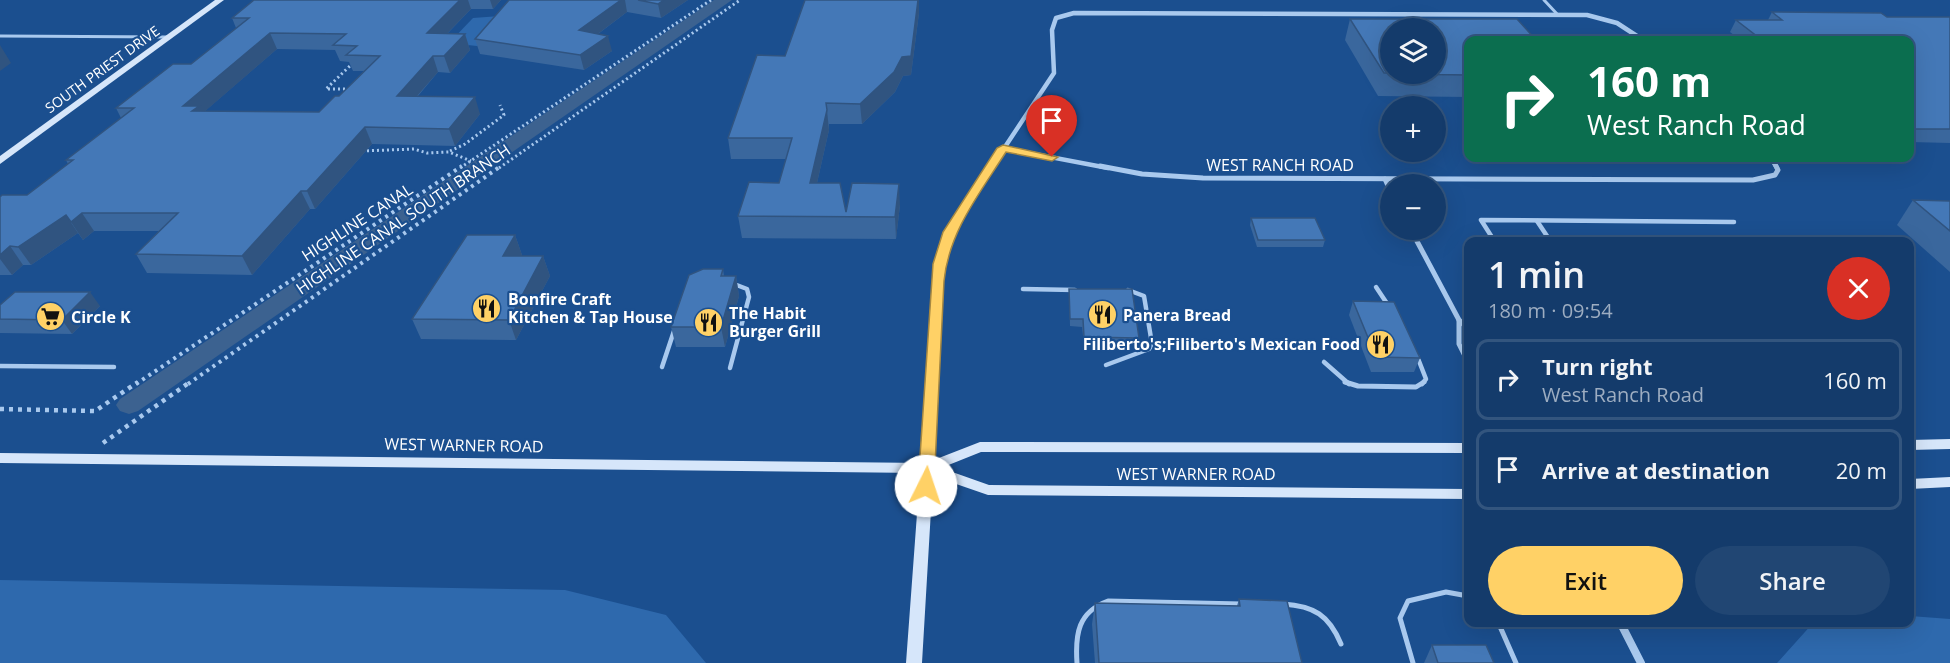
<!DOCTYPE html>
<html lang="en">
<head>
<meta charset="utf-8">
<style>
  body { margin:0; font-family:"Open Sans",sans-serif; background:#214673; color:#f1f3f6; height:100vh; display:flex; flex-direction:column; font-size:22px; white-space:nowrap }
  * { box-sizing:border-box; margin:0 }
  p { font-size:20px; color:#9dadc1 }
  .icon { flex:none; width:33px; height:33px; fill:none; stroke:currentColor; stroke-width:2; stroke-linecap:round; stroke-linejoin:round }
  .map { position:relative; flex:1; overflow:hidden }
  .details { position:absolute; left:1464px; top:237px; width:450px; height:390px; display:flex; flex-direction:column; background:#143b6b; border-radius:12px; box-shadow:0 6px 24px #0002,0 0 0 2px #33557e }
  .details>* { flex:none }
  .banner { position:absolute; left:1464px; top:36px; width:450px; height:126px; border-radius:12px; box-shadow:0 6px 24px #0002,0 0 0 2px #33557e; background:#0b6e4f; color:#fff; overflow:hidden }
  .controls { position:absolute; left:1380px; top:18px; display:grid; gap:12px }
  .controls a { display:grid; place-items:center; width:66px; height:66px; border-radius:50%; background:#143b6b; box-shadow:0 6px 24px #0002,0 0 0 2px #33557e; font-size:30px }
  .pin { position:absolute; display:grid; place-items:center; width:51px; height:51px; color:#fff; margin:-62px -26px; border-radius:50% 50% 50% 0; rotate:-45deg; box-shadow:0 0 6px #0007 }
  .pin .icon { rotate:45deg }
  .me { position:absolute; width:66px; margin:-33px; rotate:4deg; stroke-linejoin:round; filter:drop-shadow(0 0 4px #0008) }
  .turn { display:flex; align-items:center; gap:21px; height:126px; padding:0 24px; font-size:27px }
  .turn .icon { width:78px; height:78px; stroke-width:2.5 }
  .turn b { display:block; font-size:42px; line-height:51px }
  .round { display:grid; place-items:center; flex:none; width:63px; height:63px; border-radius:32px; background:#214673 }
  .head { display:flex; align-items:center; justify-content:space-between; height:102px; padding:0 24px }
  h1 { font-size:36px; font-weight:600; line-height:45px }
  .action { display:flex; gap:12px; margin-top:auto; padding:12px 24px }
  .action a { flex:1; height:69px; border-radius:36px; background:#ffd166; color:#111; font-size:24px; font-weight:600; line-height:69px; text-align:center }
  .action a+a { background:#214673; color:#f1f3f6 }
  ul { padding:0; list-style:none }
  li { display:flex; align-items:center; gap:18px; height:81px; margin:0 12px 9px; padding:0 12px; border:3px solid #33557e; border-radius:12px }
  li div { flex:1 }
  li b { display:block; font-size:22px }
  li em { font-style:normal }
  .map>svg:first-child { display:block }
</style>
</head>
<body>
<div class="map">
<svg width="1950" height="663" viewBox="0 0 1950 663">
  <rect width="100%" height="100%" fill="#1b4f8f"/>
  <!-- green -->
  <g fill="#2e69ad">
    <polygon points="527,14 477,46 449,43 473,18"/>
    <polygon points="0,580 565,590 666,615 706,663 0,663"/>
    <polygon points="1910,616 1950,619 1950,663 1777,663 1813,623 1910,622"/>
  </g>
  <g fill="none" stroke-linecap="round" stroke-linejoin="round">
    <!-- canal -->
    <polygon fill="#3c6290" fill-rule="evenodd" points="714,0 732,0 138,411 129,414 120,411 116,405 120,399"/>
    <!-- path-far2 -->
    <g stroke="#a9c9ee" stroke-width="3" stroke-dasharray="2 3" stroke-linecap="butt">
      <polyline points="350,89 326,89 354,62"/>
      <polyline points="362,151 414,149 427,153 449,152 471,161"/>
      <polyline points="450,151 465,144 504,115 500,105"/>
      <polyline points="460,168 711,0"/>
      <polyline points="499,168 740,0"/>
    </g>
    <!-- path-far1 -->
    <g stroke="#a9c9ee" stroke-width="4" stroke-dasharray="3 4.5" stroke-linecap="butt">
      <polyline points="136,384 462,166"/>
      <polyline points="188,384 501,166"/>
    </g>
    <!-- path -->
    <g stroke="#a9c9ee" stroke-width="4.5" stroke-dasharray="4 5" stroke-linecap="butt">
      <polyline points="0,409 95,411 138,382"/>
      <polyline points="103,443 190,382"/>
    </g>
    <!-- lane-far2 -->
    <g stroke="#a9c9ee" stroke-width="3">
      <polyline points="1544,0 1558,15"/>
      <polyline points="0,36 168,37"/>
    </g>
    <!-- lane-far1 -->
    <g stroke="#a9c9ee" stroke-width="4.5">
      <polyline points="1537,221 1551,242"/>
      <polyline points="1495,242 1481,220 1734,222"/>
      <polyline points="1376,287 1388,305"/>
      <polyline points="1023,289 1075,290"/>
      <polyline points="1417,356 1426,379 1422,384"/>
      <polyline points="1324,362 1349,384"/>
      <polyline points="1106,365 1149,349 1152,344 1144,296 1128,290"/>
      <polyline points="0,366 114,367"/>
      <polyline points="662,367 674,331"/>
      <polyline points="730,368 749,297 747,289 734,284"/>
    </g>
    <!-- lane -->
    <g stroke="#a9c9ee" stroke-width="5">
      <polyline points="1345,382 1358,386 1416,387 1424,382"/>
      <path d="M 1283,604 C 1314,606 1329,615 1341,644"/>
      <polyline points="1498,622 1516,663"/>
      <path d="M 1077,663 C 1075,634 1078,612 1108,601 L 1241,604"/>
      <polyline points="1413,663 1400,618 1408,601 1446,592 1468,596"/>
    </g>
    <!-- street-far2 -->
    <g stroke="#a9c9ee" stroke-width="4.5">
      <polyline points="1003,148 1108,168"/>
      <polyline points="1771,158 1777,168"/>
      <polyline points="991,168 1054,73 1052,30 1056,18 1074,13 1587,15 1617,23 1643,40"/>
    </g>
    <!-- street-far1 -->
    <g stroke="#a9c9ee" stroke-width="5">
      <polyline points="1100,166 1142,174 1203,178 1753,180 1775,175 1778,170 1776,166"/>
      <polyline points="1385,179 1390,190"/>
      <polyline points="1411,230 1459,320 1468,329"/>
      <polyline points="1459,320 1459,344 1468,362"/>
      <polyline points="932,384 939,264 949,232 992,166"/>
    </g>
    <!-- street -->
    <g stroke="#a9c9ee" stroke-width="8">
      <polyline points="927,468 932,382"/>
      <polyline points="1620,622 1641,663"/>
    </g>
    <!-- secondary -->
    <g fill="#d6e6fa" fill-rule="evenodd">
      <polygon points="215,0 224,0 0,164 0,156"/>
      <polygon points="1950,439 1950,449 1910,450 1910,440"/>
      <polygon points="980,442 1468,443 1468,453 981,452 941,468 989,485 1468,489 1468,499 988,495 933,476 922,663 906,663 920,473 0,463 0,453 926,463"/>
      <polygon points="1950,477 1950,487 1910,489 1910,479"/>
    </g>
  </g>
  <!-- wall -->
  <g fill="#3a679d" fill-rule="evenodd">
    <path d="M 254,0 L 501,0 L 493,9 L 471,9 L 447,34 L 465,34 L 470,50 L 450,73 L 438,72 L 418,96 L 480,114 L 455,146 L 372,144 L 315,209 L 310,209 L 252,275 L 147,273 L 136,254 L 159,231 L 94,231 L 83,240 L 78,233 L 31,265 L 23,265 L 12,275 L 0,275 L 0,197 L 27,195 L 68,164 L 66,160 L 121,118 L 116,108 L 191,64 L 236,28 L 232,18 ZM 277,49 L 335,50 L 340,61 L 349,62 L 353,71 L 364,71 L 339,96 L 319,112 L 205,111 Z"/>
    <polygon points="509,0 688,0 661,18 627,12 598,34 612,51 584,70 480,54 475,39"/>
    <polygon points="1772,12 1887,17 1950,17 1950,143 1910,142 1910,40 1740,40 1730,32 1736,20 1768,20"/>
    <polygon points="919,13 911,75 903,76 895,92 862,124 829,124 829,130 817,183 846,212 900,205 896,239 742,238 738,216 779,183 786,159 731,159 728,138 785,56"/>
    <polygon points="1350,19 1468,40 1468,97 1378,96 1345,40"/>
    <polygon points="1913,200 1950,201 1950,272 1897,225"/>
    <polygon points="1251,218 1325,240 1323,247 1257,247 1250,225"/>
    <polygon points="515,235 522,255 521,256 543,256 550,276 516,340 421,339 412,319"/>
    <polygon points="723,269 724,276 736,276 739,296 725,347 676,347 671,327"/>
    <polygon points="1069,289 1139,338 1138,345 1084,344 1082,327 1070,326"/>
    <polygon points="1353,301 1420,358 1414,372 1371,372 1349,315"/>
    <polygon points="0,305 100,306 72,334 0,333"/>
    <polygon points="1239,599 1302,663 1095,663 1092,624 1095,603 1237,606"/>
    <polygon points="1432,645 1494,663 1424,663"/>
  </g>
  <!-- shaded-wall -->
  <g fill="#305480">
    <polygon points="460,0 468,0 471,9 432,49 427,33"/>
    <polygon points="490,0 501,0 493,9"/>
    <polygon points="621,0 625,0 627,12 583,45 579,30"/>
    <polygon points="664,0 688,0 661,18 658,4"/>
    <polygon points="918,0 919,0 919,13 911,75 903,76 895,92 862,124 860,104 902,57"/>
    <polygon points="270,33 277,49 203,113 208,123 183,106"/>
    <polygon points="465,34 470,50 450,73 444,56"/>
    <polygon points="608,36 612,51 584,70 580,55"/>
    <polygon points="0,45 11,63 0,71"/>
    <polygon points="433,56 438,72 403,112 397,96"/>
    <polygon points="475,97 480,114 455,146 449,129"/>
    <polygon points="827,110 829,130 812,205 810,183"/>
    <polygon points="365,127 372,144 315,209 307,191"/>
    <polygon points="899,184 900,205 896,239 895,217"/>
    <polygon points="301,191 310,209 252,275 242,256"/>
    <polygon points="82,213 94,231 83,240 71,222"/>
    <polygon points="66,215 78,233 31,265 18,247"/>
    <polygon points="515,235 522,255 510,276 503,256"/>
    <polygon points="10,246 23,265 12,275 0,259 0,255"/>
    <polygon points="543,256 550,276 516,340 509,320"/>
    <polygon points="736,276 739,296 725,347 721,327"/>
    <polygon points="90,292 100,306 72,334 62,320"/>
  </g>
  <!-- building -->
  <g fill="#4478b7" stroke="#305480" stroke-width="1.5" fill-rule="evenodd">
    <path d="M 254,0 L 460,0 L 427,33 L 465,34 L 444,56 L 433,56 L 397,96 L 475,97 L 449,129 L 365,127 L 307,191 L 301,191 L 242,256 L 136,254 L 178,213 L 82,213 L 71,222 L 66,215 L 18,247 L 10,246 L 0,255 L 0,197 L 2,195 L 27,195 L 73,160 L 66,160 L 134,108 L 116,108 L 173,64 L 191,64 L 249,18 L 232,18 ZM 270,33 L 346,34 L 333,45 L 357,46 L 346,55 L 380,56 L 339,96 L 335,96 L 319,112 L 192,111 L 199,106 L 183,106 Z"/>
    <polygon points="509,0 621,0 579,30 608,36 580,55 475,39"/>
    <polygon points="638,0 664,0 658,4"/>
    <polygon points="805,0 918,0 911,56 902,57 894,72 860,104 826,103 827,110 810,183 840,183 846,212 852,183 899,184 895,217 738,216 749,182 779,183 792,138 728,138 757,55 785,56"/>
    <polygon points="1772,12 1881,13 1887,17 1950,17 1950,129 1910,129 1910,40 1762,40 1736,20 1782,20"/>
    <polygon points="1350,19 1517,19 1536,40 1468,40 1468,75 1397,74 1436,74 1436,28 1390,28 1390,73 1384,73"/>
    <polygon points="1913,200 1950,201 1950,231"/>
    <polygon points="1251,218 1315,218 1325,240 1258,240"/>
    <polygon points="467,235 515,235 503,256 543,256 509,320 412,319"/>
    <polygon points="703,269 723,269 721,276 736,276 721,327 671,327 689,275"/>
    <polygon points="1069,289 1132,289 1139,338 1084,337 1083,319 1070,319"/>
    <polygon points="15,292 90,292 62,320 0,319 0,305"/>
    <polygon points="1353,301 1394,302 1420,358 1376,357"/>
    <polygon points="1239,599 1287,601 1302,663 1099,663 1095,603 1240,606"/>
    <polygon points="1432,645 1486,645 1494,663 1438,663"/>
  </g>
  <!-- route -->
  <path fill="#ffd166" stroke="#a68842" stroke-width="1.5" d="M 1003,145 L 1058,157 L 1052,161 L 1006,152 C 980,193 949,231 944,281 L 934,486 L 926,492 L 918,486 L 933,264 L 943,232 L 997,148 Z"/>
  <!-- icons -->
  <defs>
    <symbol id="restaurant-disc" viewBox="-11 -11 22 22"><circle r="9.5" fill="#ffd166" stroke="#1b4f8f"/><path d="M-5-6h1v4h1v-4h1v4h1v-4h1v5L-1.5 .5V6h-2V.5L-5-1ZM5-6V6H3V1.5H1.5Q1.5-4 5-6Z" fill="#111"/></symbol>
    <symbol id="supermarket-disc" viewBox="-11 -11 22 22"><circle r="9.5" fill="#ffd166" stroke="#1b4f8f"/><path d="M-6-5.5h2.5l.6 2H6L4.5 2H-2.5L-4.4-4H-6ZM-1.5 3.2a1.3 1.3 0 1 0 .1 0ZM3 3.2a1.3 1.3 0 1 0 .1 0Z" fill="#111"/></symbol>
  </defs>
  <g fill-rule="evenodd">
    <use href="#restaurant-disc" x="470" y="292" width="33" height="33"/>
    <use href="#restaurant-disc" x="1086" y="298" width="33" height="33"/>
    <use href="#supermarket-disc" x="34" y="300" width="33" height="33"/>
    <use href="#restaurant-disc" x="692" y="306" width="33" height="33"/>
    <use href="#restaurant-disc" x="1364" y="328" width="33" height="33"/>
  </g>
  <g text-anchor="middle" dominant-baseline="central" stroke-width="4.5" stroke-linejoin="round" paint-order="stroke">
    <!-- far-street labels -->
    <g font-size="14" fill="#fff" stroke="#1b4f8f">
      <text transform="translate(102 69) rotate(-36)">SOUTH PRIEST DRIVE</text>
    </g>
    <!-- street labels -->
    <g font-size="16" fill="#fff" stroke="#1b4f8f">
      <text x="1280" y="165">WEST RANCH ROAD</text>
      <text transform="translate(403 219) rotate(-34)">HIGHLINE CANAL SOUTH BRANCH</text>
      <text transform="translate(357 222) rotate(-33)">HIGHLINE CANAL</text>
      <text transform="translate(464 445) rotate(1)">WEST WARNER ROAD</text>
      <text x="1196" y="474">WEST WARNER ROAD</text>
    </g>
    <!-- poi labels -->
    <g font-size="16" font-weight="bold" fill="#fff" stroke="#1b4f8f" text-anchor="start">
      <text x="508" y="299">Bonfire Craft<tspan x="508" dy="18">Kitchen &amp; Tap House</tspan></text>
      <text x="729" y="313">The Habit<tspan x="729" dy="18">Burger Grill</tspan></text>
      <text x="1123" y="315">Panera Bread</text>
      <text x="71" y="317">Circle K</text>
      <text x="1360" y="344" text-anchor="end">Filiberto's;Filiberto's Mexican Food</text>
    </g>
  </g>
</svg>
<div class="controls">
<a><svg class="icon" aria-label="layers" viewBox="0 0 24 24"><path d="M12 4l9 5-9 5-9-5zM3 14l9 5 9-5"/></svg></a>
<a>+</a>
<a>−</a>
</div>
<div class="pin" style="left:1052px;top:157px;background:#d93025"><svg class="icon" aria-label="arrive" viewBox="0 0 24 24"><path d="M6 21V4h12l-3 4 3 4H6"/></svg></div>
<svg class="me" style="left:926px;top:486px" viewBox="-20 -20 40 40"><circle r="19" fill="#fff"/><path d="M0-13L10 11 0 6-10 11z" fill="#ffd166"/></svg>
<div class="banner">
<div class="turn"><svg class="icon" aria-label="right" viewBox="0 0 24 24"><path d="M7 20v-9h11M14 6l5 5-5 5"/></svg><div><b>160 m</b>West Ranch Road</div></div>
</div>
<section class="details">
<div class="head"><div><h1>1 min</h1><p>180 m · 09:54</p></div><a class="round" style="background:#d93025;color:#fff"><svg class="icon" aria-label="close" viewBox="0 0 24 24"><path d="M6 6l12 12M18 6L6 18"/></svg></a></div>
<ul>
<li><svg class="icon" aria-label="right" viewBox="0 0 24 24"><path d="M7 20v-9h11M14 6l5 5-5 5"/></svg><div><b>Turn right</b><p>West Ranch Road</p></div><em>160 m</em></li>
<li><svg class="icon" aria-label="arrive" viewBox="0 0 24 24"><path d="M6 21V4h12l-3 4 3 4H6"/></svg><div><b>Arrive at destination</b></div><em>20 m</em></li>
</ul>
<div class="action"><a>Exit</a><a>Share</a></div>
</section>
</div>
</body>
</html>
